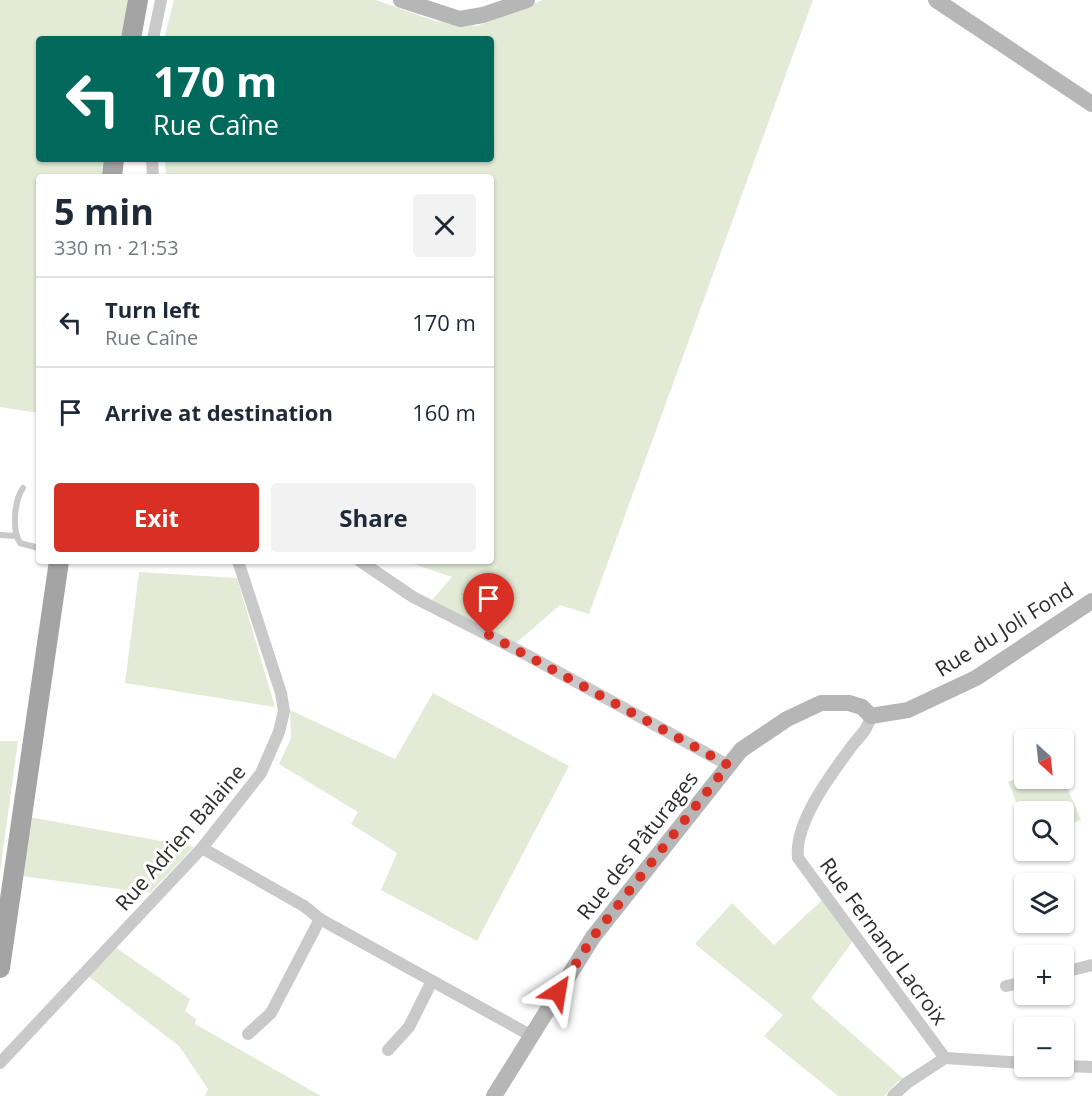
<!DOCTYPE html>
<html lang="en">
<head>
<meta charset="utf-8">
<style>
  body { margin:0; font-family:"Open Sans",sans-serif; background:#f2f2f3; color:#1f2937; height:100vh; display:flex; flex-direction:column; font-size:22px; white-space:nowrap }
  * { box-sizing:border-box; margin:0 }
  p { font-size:20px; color:#747a83 }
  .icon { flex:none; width:33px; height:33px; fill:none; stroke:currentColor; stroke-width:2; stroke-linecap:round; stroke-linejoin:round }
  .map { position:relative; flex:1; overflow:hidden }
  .details { position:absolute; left:36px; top:174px; width:458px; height:390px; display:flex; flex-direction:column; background:#fff; border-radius:6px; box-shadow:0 2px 4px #0004 }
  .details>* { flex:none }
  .banner { position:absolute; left:36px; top:36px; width:458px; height:126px; border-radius:6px; box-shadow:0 2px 4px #0004; background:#00695c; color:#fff; overflow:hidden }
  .needle { width:39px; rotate:153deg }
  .controls { position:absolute; left:1014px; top:729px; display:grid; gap:12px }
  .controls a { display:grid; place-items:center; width:60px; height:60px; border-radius:6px; background:#fff; box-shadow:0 2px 4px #0004; font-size:30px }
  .pin { position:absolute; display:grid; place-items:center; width:51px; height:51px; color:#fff; margin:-62px -26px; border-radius:50% 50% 50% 0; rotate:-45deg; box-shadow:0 0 6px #0007 }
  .pin .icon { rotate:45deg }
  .me { position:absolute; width:66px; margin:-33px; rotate:33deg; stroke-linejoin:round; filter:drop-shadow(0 0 4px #0008) }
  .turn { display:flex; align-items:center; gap:21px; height:126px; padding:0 18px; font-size:27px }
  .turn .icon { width:78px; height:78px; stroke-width:2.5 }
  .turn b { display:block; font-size:42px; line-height:51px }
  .round { display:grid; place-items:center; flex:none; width:63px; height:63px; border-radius:6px; background:#f2f2f3 }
  .head { display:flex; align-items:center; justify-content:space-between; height:102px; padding:0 18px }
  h1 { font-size:36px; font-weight:700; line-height:45px }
  .cta { display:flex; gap:12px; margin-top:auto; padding:12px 18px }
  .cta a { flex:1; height:69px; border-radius:6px; background:#d93025; color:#fff; font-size:24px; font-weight:700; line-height:69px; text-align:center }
  .cta a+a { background:#f2f2f3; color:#1f2937 }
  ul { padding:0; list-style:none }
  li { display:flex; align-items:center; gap:18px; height:90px; padding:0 18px; border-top:2px solid #e0e1e3 }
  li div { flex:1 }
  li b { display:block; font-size:22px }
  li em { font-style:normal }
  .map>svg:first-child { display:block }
</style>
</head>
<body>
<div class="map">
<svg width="1092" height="1096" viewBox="0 0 1092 1096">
  <rect width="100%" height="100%" fill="#fff"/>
  <!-- green -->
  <g fill="#e3ebd7">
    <polygon points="0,0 128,0 122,39 39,39 39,159 105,159 103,177 39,177 39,413 0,407"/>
    <polygon points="174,0 376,0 435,21 477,26 543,0 813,0 589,614 560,605 516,643 432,600 452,577 405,561 490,561 490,177 166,177 165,159 490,159 490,39 164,39"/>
    <polygon points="139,572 237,578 275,707 125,683"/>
    <polygon points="433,693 569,766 477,941 381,890 397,853 351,824 358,812 279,764 291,738 290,710 395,759"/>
    <polygon points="0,741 18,741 0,872"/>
    <polygon points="1024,775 1024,778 1042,779 1046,788 1064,780 1081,820 1064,827 1064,812 1024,812 1024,821 1008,782"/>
    <polygon points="29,817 194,847 150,893 21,876"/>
    <polygon points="822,900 853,941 811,998 905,1080 898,1081 884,1096 838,1096 764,1036 783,1015 695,944 732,903 774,945"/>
    <polygon points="115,947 190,999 185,1011 196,1019 195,1024 321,1096 205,1096 208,1089 179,1046 88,976"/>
  </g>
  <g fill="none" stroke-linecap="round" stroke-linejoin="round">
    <!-- lane -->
    <g stroke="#c9c9c9" stroke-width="6">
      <path d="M 23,488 C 14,501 12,530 20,543 L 39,548"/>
      <polyline points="0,535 16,536"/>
    </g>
    <!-- street -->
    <g stroke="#c9c9c9" stroke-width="12">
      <polyline points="153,39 161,0"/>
      <polyline points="152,159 153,177"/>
      <polyline points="360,561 413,597 527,655 728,765"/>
      <path d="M 871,716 C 867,732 858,737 849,750 C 829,777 794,824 798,858 L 945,1058 L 1024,1063"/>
      <polyline points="202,848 304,906 320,919 530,1035"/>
      <polyline points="1064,972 1092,965"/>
      <polyline points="1006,986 1024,982"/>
      <polyline points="248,1034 271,1013 320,919"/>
      <polyline points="388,1050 409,1027 432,981"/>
      <polyline points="0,1063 202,848 261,773 279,732 284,711 281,693 238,561"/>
      <polyline points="1064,1066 1092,1067"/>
      <polyline points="893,1096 907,1083 945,1058"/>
    </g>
    <!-- secondary -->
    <g stroke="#b6b6b6" stroke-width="16">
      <polyline points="401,0 460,19 483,15 527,0"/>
      <polyline points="936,0 1092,104"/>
      <polyline points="494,1096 593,937 741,750 787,719 821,703 849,703 862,707 871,716 908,710 976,678 1092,601"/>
    </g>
    <!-- primary -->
    <g stroke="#a4a4a4" stroke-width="20">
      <polyline points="131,39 138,0"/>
      <polyline points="112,177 114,159"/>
      <polyline points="0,968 59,561"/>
    </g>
  </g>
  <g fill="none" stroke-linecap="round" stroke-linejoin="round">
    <!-- route -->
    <polyline stroke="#d93025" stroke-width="10" stroke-dasharray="0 18" points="489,635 728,765 593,937 558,992"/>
  </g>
  <g text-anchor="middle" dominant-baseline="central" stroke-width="6" stroke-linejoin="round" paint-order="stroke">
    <!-- street labels -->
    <g font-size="21" fill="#2c2c2c" stroke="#fff">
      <text transform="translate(1004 629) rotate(-32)">Rue du Joli Fond</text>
      <text transform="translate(180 837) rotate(-49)">Rue Adrien Balaine</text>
      <text transform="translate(637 845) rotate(-52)">Rue des Pâturages</text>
      <text transform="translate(884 941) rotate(54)">Rue Fernand Lacroix</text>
    </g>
  </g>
</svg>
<div class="controls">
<a><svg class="needle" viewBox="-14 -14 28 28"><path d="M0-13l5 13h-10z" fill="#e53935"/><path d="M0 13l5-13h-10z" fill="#747a83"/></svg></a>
<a><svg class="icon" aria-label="search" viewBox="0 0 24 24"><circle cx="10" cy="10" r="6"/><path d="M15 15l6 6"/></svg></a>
<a><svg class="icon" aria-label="layers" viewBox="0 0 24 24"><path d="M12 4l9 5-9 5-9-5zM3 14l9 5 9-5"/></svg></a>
<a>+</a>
<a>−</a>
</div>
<div class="pin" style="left:489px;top:635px;background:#d93025"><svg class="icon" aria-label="arrive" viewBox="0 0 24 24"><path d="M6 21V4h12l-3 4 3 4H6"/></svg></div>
<svg class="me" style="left:558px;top:992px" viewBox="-20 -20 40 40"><path d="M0-17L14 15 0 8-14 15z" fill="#d93025" stroke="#fff" stroke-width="4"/></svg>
<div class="banner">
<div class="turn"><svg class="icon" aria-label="left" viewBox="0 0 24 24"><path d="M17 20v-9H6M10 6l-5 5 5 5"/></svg><div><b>170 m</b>Rue Caîne</div></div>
</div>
<section class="details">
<div class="head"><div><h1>5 min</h1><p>330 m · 21:53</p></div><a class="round"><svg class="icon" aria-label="close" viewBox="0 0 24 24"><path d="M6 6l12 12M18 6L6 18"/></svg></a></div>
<ul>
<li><svg class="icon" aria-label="left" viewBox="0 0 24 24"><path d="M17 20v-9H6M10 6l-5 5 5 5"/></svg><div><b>Turn left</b><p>Rue Caîne</p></div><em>170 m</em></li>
<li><svg class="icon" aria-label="arrive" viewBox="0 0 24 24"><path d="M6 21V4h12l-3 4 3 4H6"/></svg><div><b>Arrive at destination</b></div><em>160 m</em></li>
</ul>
<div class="cta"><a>Exit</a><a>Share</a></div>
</section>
</div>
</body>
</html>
